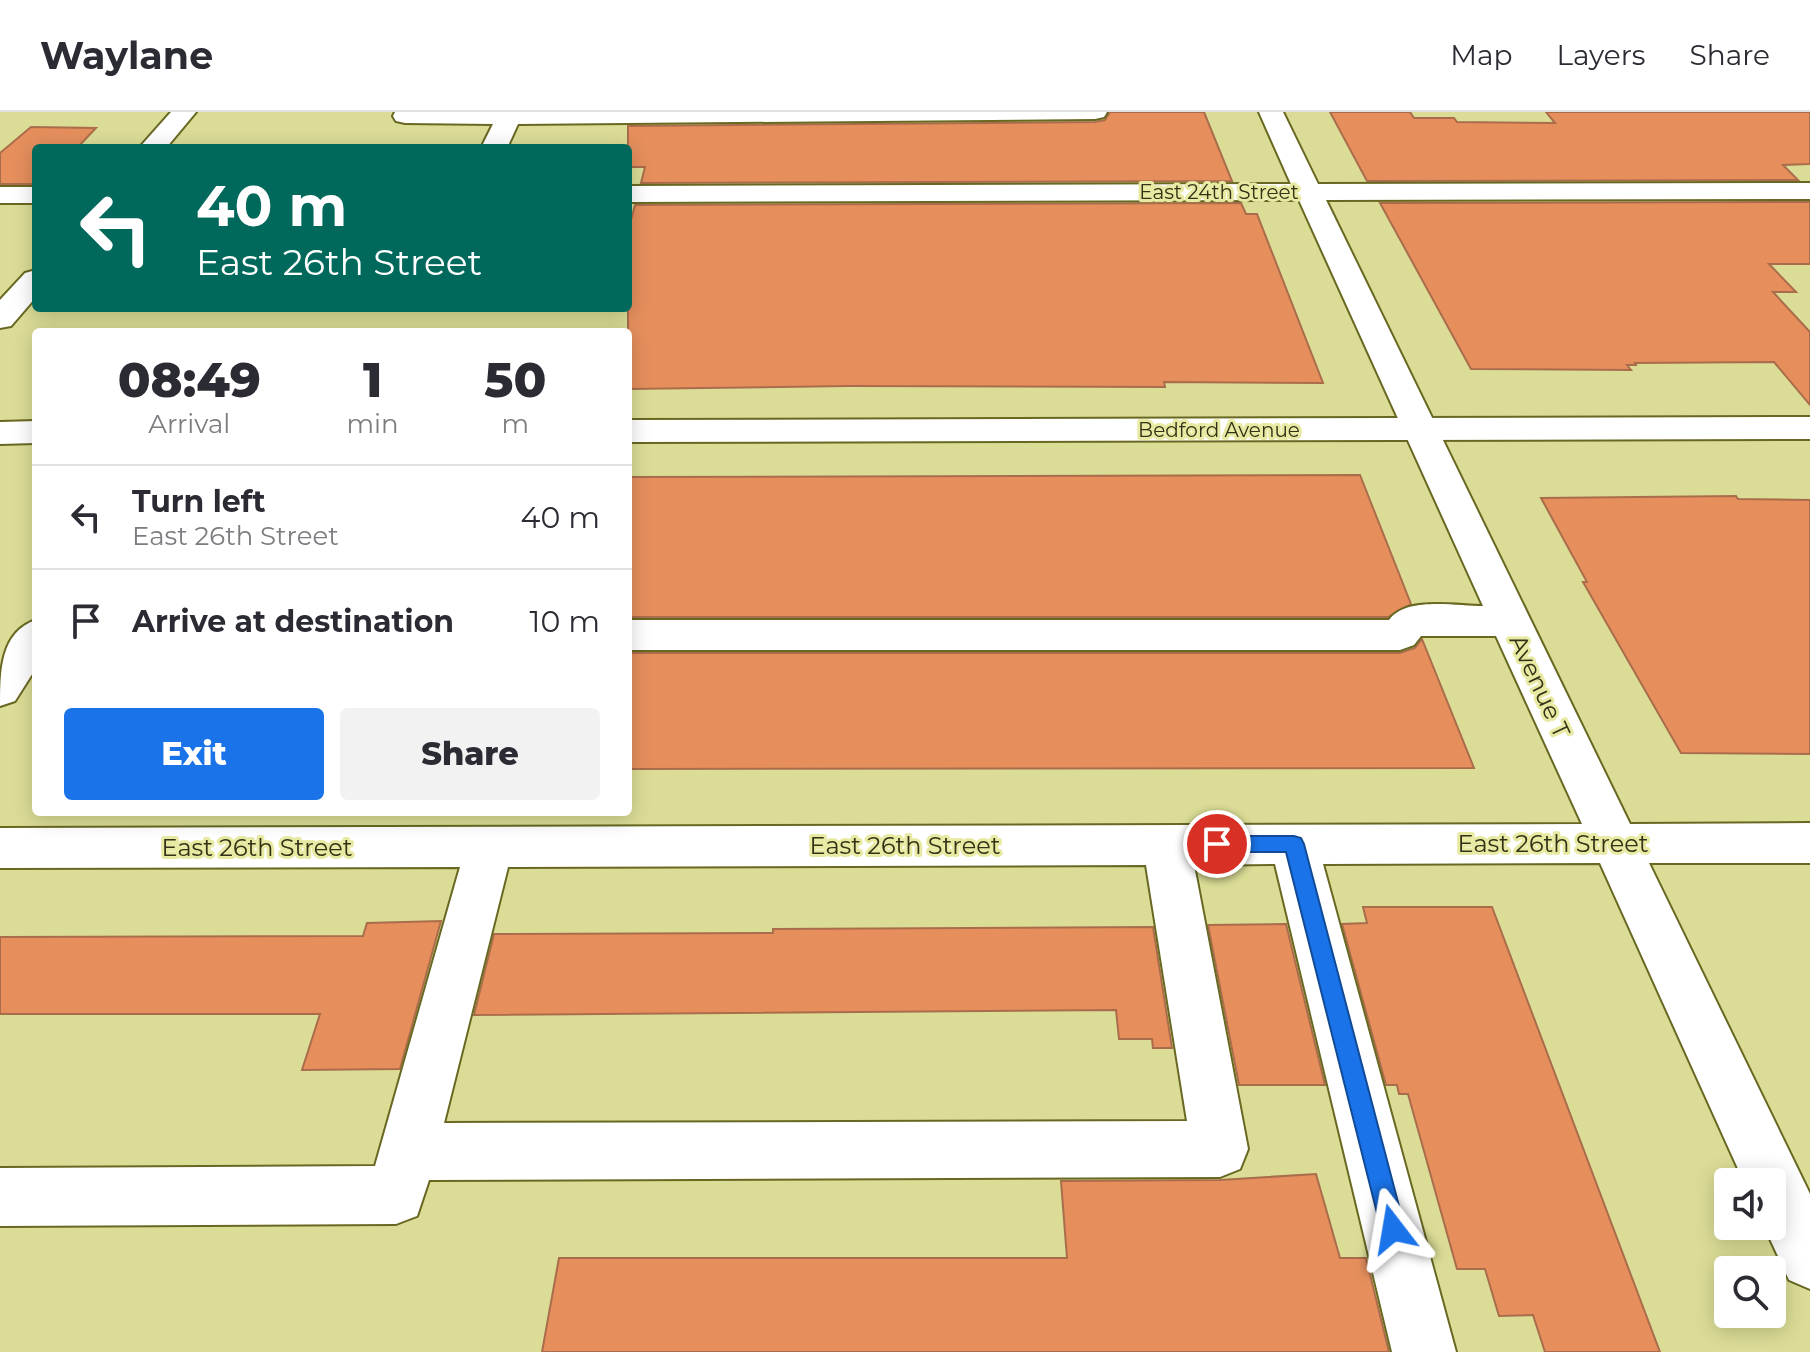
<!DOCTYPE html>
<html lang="en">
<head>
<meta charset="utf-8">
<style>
  body { margin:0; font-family:Montserrat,sans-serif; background:#f2f2f3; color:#2b2b33; height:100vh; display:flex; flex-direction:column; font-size:30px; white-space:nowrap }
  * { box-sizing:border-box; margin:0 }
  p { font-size:26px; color:#7c7c81 }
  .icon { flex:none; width:44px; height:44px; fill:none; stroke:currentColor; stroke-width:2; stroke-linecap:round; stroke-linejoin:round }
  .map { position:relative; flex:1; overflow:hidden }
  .sheet { position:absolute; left:32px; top:216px; width:600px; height:488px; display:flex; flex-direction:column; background:#fff; border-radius:8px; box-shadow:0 4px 20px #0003 }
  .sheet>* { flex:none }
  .top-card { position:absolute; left:32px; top:32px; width:600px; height:168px; border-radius:8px; box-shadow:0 4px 20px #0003; background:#00695c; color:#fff; overflow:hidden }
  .buttons { position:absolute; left:1714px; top:1056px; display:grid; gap:16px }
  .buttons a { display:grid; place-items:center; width:72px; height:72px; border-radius:8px; background:#fff; box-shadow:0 4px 20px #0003; font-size:40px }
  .pin { position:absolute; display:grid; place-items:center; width:68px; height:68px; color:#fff; margin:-34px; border:4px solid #fff; border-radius:50%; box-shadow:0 2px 8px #0007 }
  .me { position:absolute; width:88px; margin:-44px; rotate:346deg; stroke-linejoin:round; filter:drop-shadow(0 0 6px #0008) }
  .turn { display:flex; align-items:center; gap:28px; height:168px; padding:0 32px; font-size:36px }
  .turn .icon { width:104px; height:104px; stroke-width:2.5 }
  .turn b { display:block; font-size:56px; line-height:68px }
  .eta { display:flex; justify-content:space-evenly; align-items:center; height:136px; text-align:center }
  .eta b { font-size:48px; font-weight:800; line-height:56px }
  .action { display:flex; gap:16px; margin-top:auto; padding:16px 32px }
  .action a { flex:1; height:92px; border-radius:8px; background:#1a73e8; color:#fff; font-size:32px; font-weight:800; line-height:92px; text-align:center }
  .action a+a { background:#f2f2f3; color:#2b2b33 }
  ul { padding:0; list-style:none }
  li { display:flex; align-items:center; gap:24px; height:104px; padding:0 32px; border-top:2px solid #e1e1e2 }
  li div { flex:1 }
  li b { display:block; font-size:30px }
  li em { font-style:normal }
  header { display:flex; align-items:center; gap:48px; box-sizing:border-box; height:112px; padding:0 40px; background:#fff; border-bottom:2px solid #e1e1e2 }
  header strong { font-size:38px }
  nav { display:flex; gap:44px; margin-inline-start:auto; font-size:28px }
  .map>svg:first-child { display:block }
</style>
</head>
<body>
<header>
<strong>Waylane</strong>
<nav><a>Map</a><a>Layers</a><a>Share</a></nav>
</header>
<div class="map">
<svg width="1810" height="1240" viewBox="0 0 1810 1240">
  <rect width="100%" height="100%" fill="#dbdd96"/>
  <!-- building -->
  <g fill="#e68f5d" stroke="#aa6d4b" stroke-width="2">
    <polygon points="1110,0 1204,0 1232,69 641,71 645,55 628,55 628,14 1095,10 1105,8"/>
    <polygon points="1330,0 1410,0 1414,6 1454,6 1457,10 1555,11 1546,0 1810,0 1810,52 1783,53 1798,68 1367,69"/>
    <polygon points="31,15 96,16 77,36 36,36 36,72 0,72 0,41"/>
    <polygon points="1810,90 1810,152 1769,152 1796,180 1773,180 1810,220 1810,293 1774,250 1635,251 1636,253 1627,253 1631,258 1471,257 1380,91"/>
    <polygon points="1241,91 1246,102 1257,102 1323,271 1164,270 1165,275 848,274 628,277 628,119 635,93"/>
    <polygon points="1360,363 1411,492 1388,505 628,505 628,365"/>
    <polygon points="1736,384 1738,387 1810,388 1810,642 1681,641 1583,470 1587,470 1541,386"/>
    <polygon points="1422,527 1474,656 628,657 628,541 1400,541 1415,536"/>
    <polygon points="1363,795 1492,795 1660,1240 1545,1240 1533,1203 1499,1204 1485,1157 1457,1157 1408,982 1399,982 1397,973 1386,973 1342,812 1367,811"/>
    <polygon points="441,809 400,957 302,958 320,902 0,902 0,825 363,824 367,811"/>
    <polygon points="1286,812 1325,973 1239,973 1208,813"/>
    <polygon points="1153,815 1172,936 1153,936 1152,927 1119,927 1116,898 474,903 494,822 773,821 773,817"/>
    <polygon points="1316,1062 1340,1146 1366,1146 1389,1240 542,1240 559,1146 1067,1146 1061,1069 1220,1068"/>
  </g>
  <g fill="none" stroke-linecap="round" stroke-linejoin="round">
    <defs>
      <g id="minor">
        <polygon points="395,0 1107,0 1104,5 1095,7 518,12 507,36 481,36 493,12 405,11 396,9 393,4"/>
        <path d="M 1259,0 L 1283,0 L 1318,72 L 1810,71 L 1810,87 L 1326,88 L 1630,712 L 1810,711 L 1810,751 L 1649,751 L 1810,1082 L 1810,1177 L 1789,1168 L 1764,1114 L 1772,1114 L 1772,1070 L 1744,1070 L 1600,751 L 1323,752 L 1456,1240 L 1392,1240 L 1275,752 L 1194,753 L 1248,1037 L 1240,1057 L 1220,1065 L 429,1068 L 417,1104 L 396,1112 L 0,1114 L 0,1056 L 375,1054 L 460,755 L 0,756 L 0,716 L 1582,712 L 1496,524 L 1421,524 L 1414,533 L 1400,538 L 628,538 L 628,508 L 1389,508 C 1406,484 1456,494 1483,494 L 1299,88 L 628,90 L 628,74 L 1291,72 ZM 1146,753 L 1187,1009 L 444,1011 L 508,755 Z"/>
        <rect x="0" y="75" width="36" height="16"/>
        <path d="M 36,508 L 36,556 L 15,589 L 0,594 C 0,560 0,520 36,508 Z"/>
      </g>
      <g id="major">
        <polygon points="171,0 196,0 166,36 139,36"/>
        <polygon points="36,158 36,185 11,214 0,216 0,188 25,161"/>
        <polygon points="1810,305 1810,327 628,330 628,308"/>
        <polygon points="36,309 36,331 0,332 0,310"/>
      </g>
    </defs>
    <!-- minor casing -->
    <use href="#minor" stroke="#686822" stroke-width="4"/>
    <!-- major casing -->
    <use href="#major" stroke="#686822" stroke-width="4"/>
    <!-- minor -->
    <use href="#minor" fill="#fff" fill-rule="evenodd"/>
    <!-- major -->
    <use href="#major" fill="#fff" fill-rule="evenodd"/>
  </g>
  <!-- route -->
  <polygon fill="#1a73e8" stroke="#114b97" stroke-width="2" points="1217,724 1294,724 1301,726 1304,732 1405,1117 1401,1125 1393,1129 1384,1125 1381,1117 1286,740 1217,740 1210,738 1207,732 1210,726"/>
  <g text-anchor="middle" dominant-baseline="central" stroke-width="6" stroke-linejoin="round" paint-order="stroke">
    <!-- far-street labels -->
    <g font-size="20" fill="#323216" stroke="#e8eaa3">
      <text x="1219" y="80">East 24th Street</text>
      <text x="1219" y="318">Bedford Avenue</text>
    </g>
    <!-- street labels -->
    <g font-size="24" fill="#323216" stroke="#e8eaa3">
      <text transform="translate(1540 574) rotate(65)">Avenue T</text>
      <text x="1553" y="731">East 26th Street</text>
      <text x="905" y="733">East 26th Street</text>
      <text x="257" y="735">East 26th Street</text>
    </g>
  </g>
</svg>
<div class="buttons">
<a><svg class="icon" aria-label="sound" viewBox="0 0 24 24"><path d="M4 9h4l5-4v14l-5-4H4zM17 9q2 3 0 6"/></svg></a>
<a><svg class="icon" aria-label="search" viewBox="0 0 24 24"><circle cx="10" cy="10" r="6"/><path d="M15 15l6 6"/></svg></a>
</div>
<div class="pin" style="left:1217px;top:732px;background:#d93025"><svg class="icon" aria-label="arrive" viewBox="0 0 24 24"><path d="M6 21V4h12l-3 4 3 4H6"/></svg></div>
<svg class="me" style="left:1393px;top:1117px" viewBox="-20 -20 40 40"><path d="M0-17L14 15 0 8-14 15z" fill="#1a73e8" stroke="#fff" stroke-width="4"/></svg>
<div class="top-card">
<div class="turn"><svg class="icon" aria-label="left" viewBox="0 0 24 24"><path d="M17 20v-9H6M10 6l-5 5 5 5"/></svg><div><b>40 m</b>East 26th Street</div></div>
</div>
<section class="sheet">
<div class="eta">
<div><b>08:49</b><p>Arrival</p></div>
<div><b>1</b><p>min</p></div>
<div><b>50</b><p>m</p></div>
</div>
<ul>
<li><svg class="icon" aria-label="left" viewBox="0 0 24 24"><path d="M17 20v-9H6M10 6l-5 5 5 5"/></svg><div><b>Turn left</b><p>East 26th Street</p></div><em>40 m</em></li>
<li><svg class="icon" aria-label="arrive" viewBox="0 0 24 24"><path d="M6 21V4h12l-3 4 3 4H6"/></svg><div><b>Arrive at destination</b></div><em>10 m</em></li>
</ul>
<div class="action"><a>Exit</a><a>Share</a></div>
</section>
</div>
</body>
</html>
